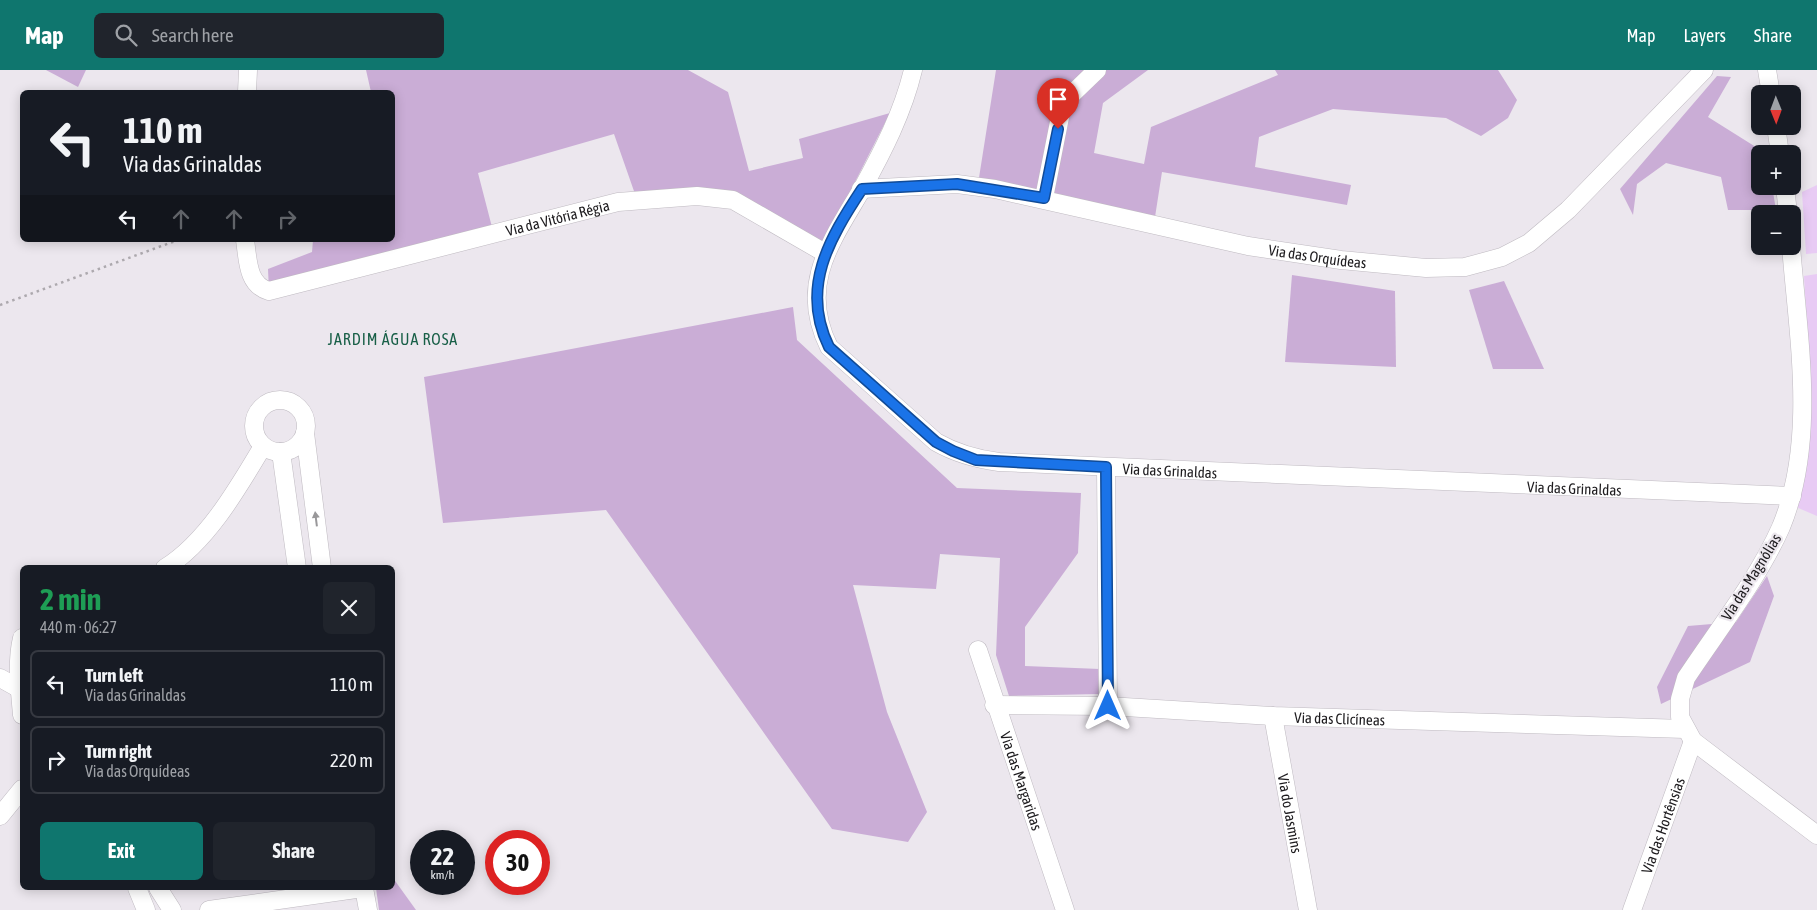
<!DOCTYPE html>
<html lang="en">
<head>
<meta charset="utf-8">
<style>
  body { margin:0; font-family:"Asap Condensed",sans-serif; background:#20242c; color:#f1f3f6; height:100vh; display:flex; flex-direction:column; font-size:19px; white-space:nowrap }
  * { box-sizing:border-box; margin:0 }
  p { font-size:16px; color:#9ea1a6 }
  .icon { flex:none; width:28px; height:28px; fill:none; stroke:currentColor; stroke-width:2; stroke-linecap:round; stroke-linejoin:round }
  .map { position:relative; flex:1; overflow:hidden }
  .details { position:absolute; left:20px; top:495px; width:375px; height:325px; display:flex; flex-direction:column; background:#171b24; border-radius:8px; box-shadow:0 2px 12px #0003 }
  .details>* { flex:none }
  .guide { position:absolute; left:20px; top:20px; width:375px; height:152px; border-radius:8px; box-shadow:0 2px 12px #0003; background:#171b24; color:#f1f3f6; overflow:hidden }
  .needle { width:32px; rotate:179deg }
  .fabs { position:absolute; left:1751px; top:15px; display:grid; gap:10px }
  .fabs a { display:grid; place-items:center; width:50px; height:50px; border-radius:8px; background:#171b24; box-shadow:0 2px 12px #0003; font-size:25px }
  .speed { position:absolute; left:410px; top:760px; display:flex; gap:10px; font-size:25px; font-weight:700; text-align:center }
  .speed>* { display:grid; place-content:center; width:65px; height:65px; border-radius:50%; background:#171b24; box-shadow:0 2px 12px #0003; line-height:1 }
  .speed small { font-size:12px; font-weight:400 }
  .speed .limit { border:8px solid #d22; background:#fff; color:#111 }
  .pin { position:absolute; display:grid; place-items:center; width:42px; height:42px; color:#fff; margin:-51px -21px; border-radius:50% 50% 50% 0; rotate:-45deg; box-shadow:0 0 5px #0007 }
  .pin .icon { rotate:45deg }
  .me { position:absolute; width:55px; margin:-28px; rotate:0deg; stroke-linejoin:round; filter:drop-shadow(0 0 4px #0008) }
  .turn { display:flex; align-items:center; gap:18px; height:105px; padding:0 20px; font-size:22px }
  .turn .icon { width:65px; height:65px; stroke-width:2.5 }
  .turn b { display:block; font-size:35px; line-height:42px }
  .lanes { display:flex; align-items:center; height:48px; padding:0 20px; background:#0003; justify-content:center; gap:25px; direction:ltr }
  .lanes .off { opacity:.35 }
  .round { display:grid; place-items:center; flex:none; width:52px; height:52px; border-radius:8px; background:#20242c }
  .overview { display:flex; align-items:center; justify-content:space-between; height:85px; padding:0 20px }
  h1 { font-size:30px; font-weight:700; line-height:38px; color:#1e9e55 }
  .primary-button { display:flex; gap:10px; margin-top:auto; padding:10px 20px }
  .primary-button a { flex:1; height:58px; border-radius:8px; background:#0f766e; color:#fff; font-size:20px; font-weight:700; line-height:58px; text-align:center }
  .primary-button a+a { background:#20242c; color:#f1f3f6 }
  ul { padding:0; list-style:none }
  li { display:flex; align-items:center; gap:15px; height:68px; margin:0 10px 8px; padding:0 10px; border:2px solid #363941; border-radius:8px }
  li div { flex:1 }
  li b { display:block; font-size:19px }
  li em { font-style:normal }
  header { display:flex; align-items:center; gap:30px; box-sizing:border-box; height:70px; padding:0 25px; background:#0f766e; color:#fff }
  header strong { font-size:24px }
  nav { display:flex; gap:28px; margin-inline-start:auto; font-size:18px }
  .search { width:350px; height:45px; background:#20242c; display:flex; align-items:center; gap:12px; box-sizing:border-box; padding:0 18px; border-radius:8px; color:#9ea1a6; font-size:19px }
  .map>svg:first-child { display:block }
</style>
</head>
<body>
<header>
<strong>Map</strong>
<div class="search"><svg class="icon" aria-label="search" viewBox="0 0 24 24"><circle cx="10" cy="10" r="6"/><path d="M15 15l6 6"/></svg>Search here</div>
<nav><a>Map</a><a>Layers</a><a>Share</a></nav>
</header>
<div class="map">
<svg width="1817" height="840" viewBox="0 0 1817 840">
  <rect width="100%" height="100%" fill="#ece7ee"/>
  <!-- green -->
  <g fill="#e8cbf4">
    <polygon points="1817,115 1817,183 1806,184 1802,122"/>
    <polygon points="1817,204 1817,446 1796,437 1811,327 1804,206"/>
  </g>
  <!-- forest -->
  <g fill="#caadd6">
    <polygon points="46,0 86,0 78,17"/>
    <polygon points="366,0 688,0 728,22 749,101 803,88 799,69 890,43 824,173 735,123 635,124 614,64 478,103 493,161 269,221 268,199 312,182 313,170 392,170 392,22 371,22"/>
    <polygon points="996,0 1148,0 1103,33 1094,83 1144,94 1151,57 1278,5 1275,0 1498,0 1517,30 1508,48 1481,66 1446,48 1333,39 1259,67 1255,97 1351,115 1347,135 1162,102 1155,147 978,114"/>
    <polygon points="1717,6 1731,7 1708,47 1767,84 1760,84 1760,116 1772,116 1776,140 1728,140 1721,107 1666,93 1637,114 1633,145 1620,119"/>
    <polygon points="1292,205 1395,221 1396,297 1285,292"/>
    <polygon points="1504,211 1544,299 1493,299 1469,220"/>
    <polygon points="793,237 797,270 957,418 1081,423 1078,483 1025,557 1025,596 1100,599 1099,624 1009,626 996,585 1000,488 940,484 936,519 853,515 887,642 927,742 908,772 832,759 606,440 443,453 424,307"/>
    <polygon points="1767,506 1774,526 1750,592 1661,634 1657,617 1688,556 1736,552"/>
    <polygon points="393,808 416,840 379,840 376,818 392,818"/>
  </g>
  <g fill="none" stroke-linecap="round" stroke-linejoin="round">
    <defs>
      <g id="minor">
        <path id="s1" d="M 913,0 C 903,42 883,81 862,119 C 831,172 798,215 829,277 L 936,372 C 957,384 976,389 999,392 C 1264,405 1528,417 1792,426"/>
        <polyline points="1767,0 1771,24"/>
        <polyline points="247,22 248,0"/>
        <polyline points="1776,56 1780,84"/>
        <polyline points="1785,116 1788,144"/>
        <path id="s2" d="M 861,119 L 957,114 L 995,119 L 1248,176 L 1341,190 L 1426,198 L 1465,197 L 1502,187 L 1529,173 L 1568,140 L 1704,0"/>
        <polyline points="1044,128 1061,42 1071,25 1097,0"/>
        <path id="s3" d="M 245,170 C 248,189 247,215 269,221 L 618,132 L 697,126 L 733,130 L 825,183"/>
        <path d="M 1791,176 C 1798,267 1817,370 1781,457 C 1758,509 1717,561 1686,608 L 1680,629 L 1680,647 L 1693,671 L 1817,765"/>
        <circle cx="280" cy="356" r="26"/>
        <polyline points="305,363 322,498"/>
        <polyline points="281,382 297,498"/>
        <polyline points="1106,397 1108,636"/>
        <path d="M 165,498 C 207,472 238,418 263,376"/>
        <path d="M 22,568 C 16,593 20,620 22,645"/>
        <path id="s4" d="M 978,580 L 1065,840"/>
        <polyline points="0,608 20,619"/>
        <path id="s5" d="M 994,635 L 1108,636 L 1273,646 L 1685,659"/>
        <path id="s6" d="M 1273,646 L 1308,840"/>
        <polyline points="0,746 22,719"/>
        <polyline points="137,818 146,840"/>
        <polyline points="158,818 172,840"/>
        <polyline points="364,818 368,840"/>
        <polyline points="209,840 363,818"/>
        <path id="s7" d="M 1632,840 L 1693,671"/>
      </g>
    </defs>
    <!-- minor casing -->
    <use href="#minor" stroke="#bfbac1" stroke-width="19"/>
    <!-- path -->
    <polyline stroke="#ada9ae" stroke-width="2.5" stroke-dasharray="2.5 4" stroke-linecap="butt" points="0,235 178,170"/>
    <!-- minor -->
    <use href="#minor" stroke="#fff" stroke-width="18"/>
  </g>
  <!-- one-way arrows -->
  <defs><path id="oneway-solid" d="M-6-.8H1V-3.2L6.5 0L1 3.2V.8H-6Z" transform="scale(1.25)"/></defs>
  <use fill="#99989a" href="#oneway-solid" transform="translate(316 449) rotate(-97)"/>
  <g fill="none" stroke-linecap="round" stroke-linejoin="round">
    <defs>
      <path id="route" d="M 1058,59 L 1044,128 L 957,114 L 862,119 C 829,169 800,218 829,277 L 936,372 L 953,381 L 976,390 L 1106,397 L 1108,636"/>
    </defs>
    <!-- route casing -->
    <use href="#route" stroke="#114b97" stroke-width="12"/>
    <!-- route -->
    <use href="#route" stroke="#1a73e8" stroke-width="9"/>
  </g>
  <g text-anchor="middle" dominant-baseline="central" stroke-width="4.5" stroke-linejoin="round" paint-order="stroke">
    <!-- street labels -->
    <g font-size="15" fill="#1d1b1e" stroke="#ece7ee">
      <text stroke="none"><textPath href="#s3" startOffset="358">Via da Vitória Régia</textPath></text>
      <text stroke="none"><textPath href="#s2" startOffset="464">Via das Orquídeas</textPath></text>
      <text stroke="none"><textPath href="#s1" startOffset="681">Via das Grinaldas</textPath></text>
      <text stroke="none"><textPath href="#s1" startOffset="1086">Via das Grinaldas</textPath></text>
      <text transform="translate(1751 507) rotate(-58)">Via das Magnólias</text>
      <text stroke="none"><textPath href="#s5" startOffset="346">Via das Clicíneas</textPath></text>
      <text stroke="none"><textPath href="#s4" startOffset="138">Via das Margaridas</textPath></text>
      <text stroke="none"><textPath href="#s6" startOffset="99">Via do Jasmins</textPath></text>
      <text stroke="none"><textPath href="#s7" startOffset="90">Via das Hortênsias</textPath></text>
    </g>
    <!-- neighbourhood labels -->
    <g font-size="16" letter-spacing="1" fill="#185f47" stroke="#ece7ee">
      <text x="393" y="269">JARDIM ÁGUA ROSA</text>
    </g>
  </g>
</svg>
<div class="fabs">
<a><svg class="needle" viewBox="-14 -14 28 28"><path d="M0-13l5 13h-10z" fill="#e53935"/><path d="M0 13l5-13h-10z" fill="#9ea1a6"/></svg></a>
<a>+</a>
<a>−</a>
</div>
<div class="speed"><div>22<small>km/h</small></div><div class="limit">30</div></div>
<div class="pin" style="left:1058px;top:59px;background:#d93025"><svg class="icon" aria-label="arrive" viewBox="0 0 24 24"><path d="M6 21V4h12l-3 4 3 4H6"/></svg></div>
<svg class="me" style="left:1108px;top:636px" viewBox="-20 -20 40 40"><path d="M0-17L14 15 0 8-14 15z" fill="#1a73e8" stroke="#fff" stroke-width="4"/></svg>
<div class="guide">
<div class="turn"><svg class="icon" aria-label="left" viewBox="0 0 24 24"><path d="M17 20v-9H6M10 6l-5 5 5 5"/></svg><div><b>110 m</b>Via das Grinaldas</div></div>
<div class="lanes"><svg class="icon" aria-label="left" viewBox="0 0 24 24"><path d="M17 20v-9H6M10 6l-5 5 5 5"/></svg><svg class="icon off" aria-label="ahead" viewBox="0 0 24 24"><path d="M12 20V5M6 11l6-6 6 6"/></svg><svg class="icon off" aria-label="ahead" viewBox="0 0 24 24"><path d="M12 20V5M6 11l6-6 6 6"/></svg><svg class="icon off" aria-label="right" viewBox="0 0 24 24"><path d="M7 20v-9h11M14 6l5 5-5 5"/></svg></div>
</div>
<section class="details">
<div class="overview"><div><h1>2 min</h1><p>440 m · 06:27</p></div><a class="round"><svg class="icon" aria-label="close" viewBox="0 0 24 24"><path d="M6 6l12 12M18 6L6 18"/></svg></a></div>
<ul>
<li><svg class="icon" aria-label="left" viewBox="0 0 24 24"><path d="M17 20v-9H6M10 6l-5 5 5 5"/></svg><div><b>Turn left</b><p>Via das Grinaldas</p></div><em>110 m</em></li>
<li><svg class="icon" aria-label="right" viewBox="0 0 24 24"><path d="M7 20v-9h11M14 6l5 5-5 5"/></svg><div><b>Turn right</b><p>Via das Orquídeas</p></div><em>220 m</em></li>
</ul>
<div class="primary-button"><a>Exit</a><a>Share</a></div>
</section>
</div>
</body>
</html>
